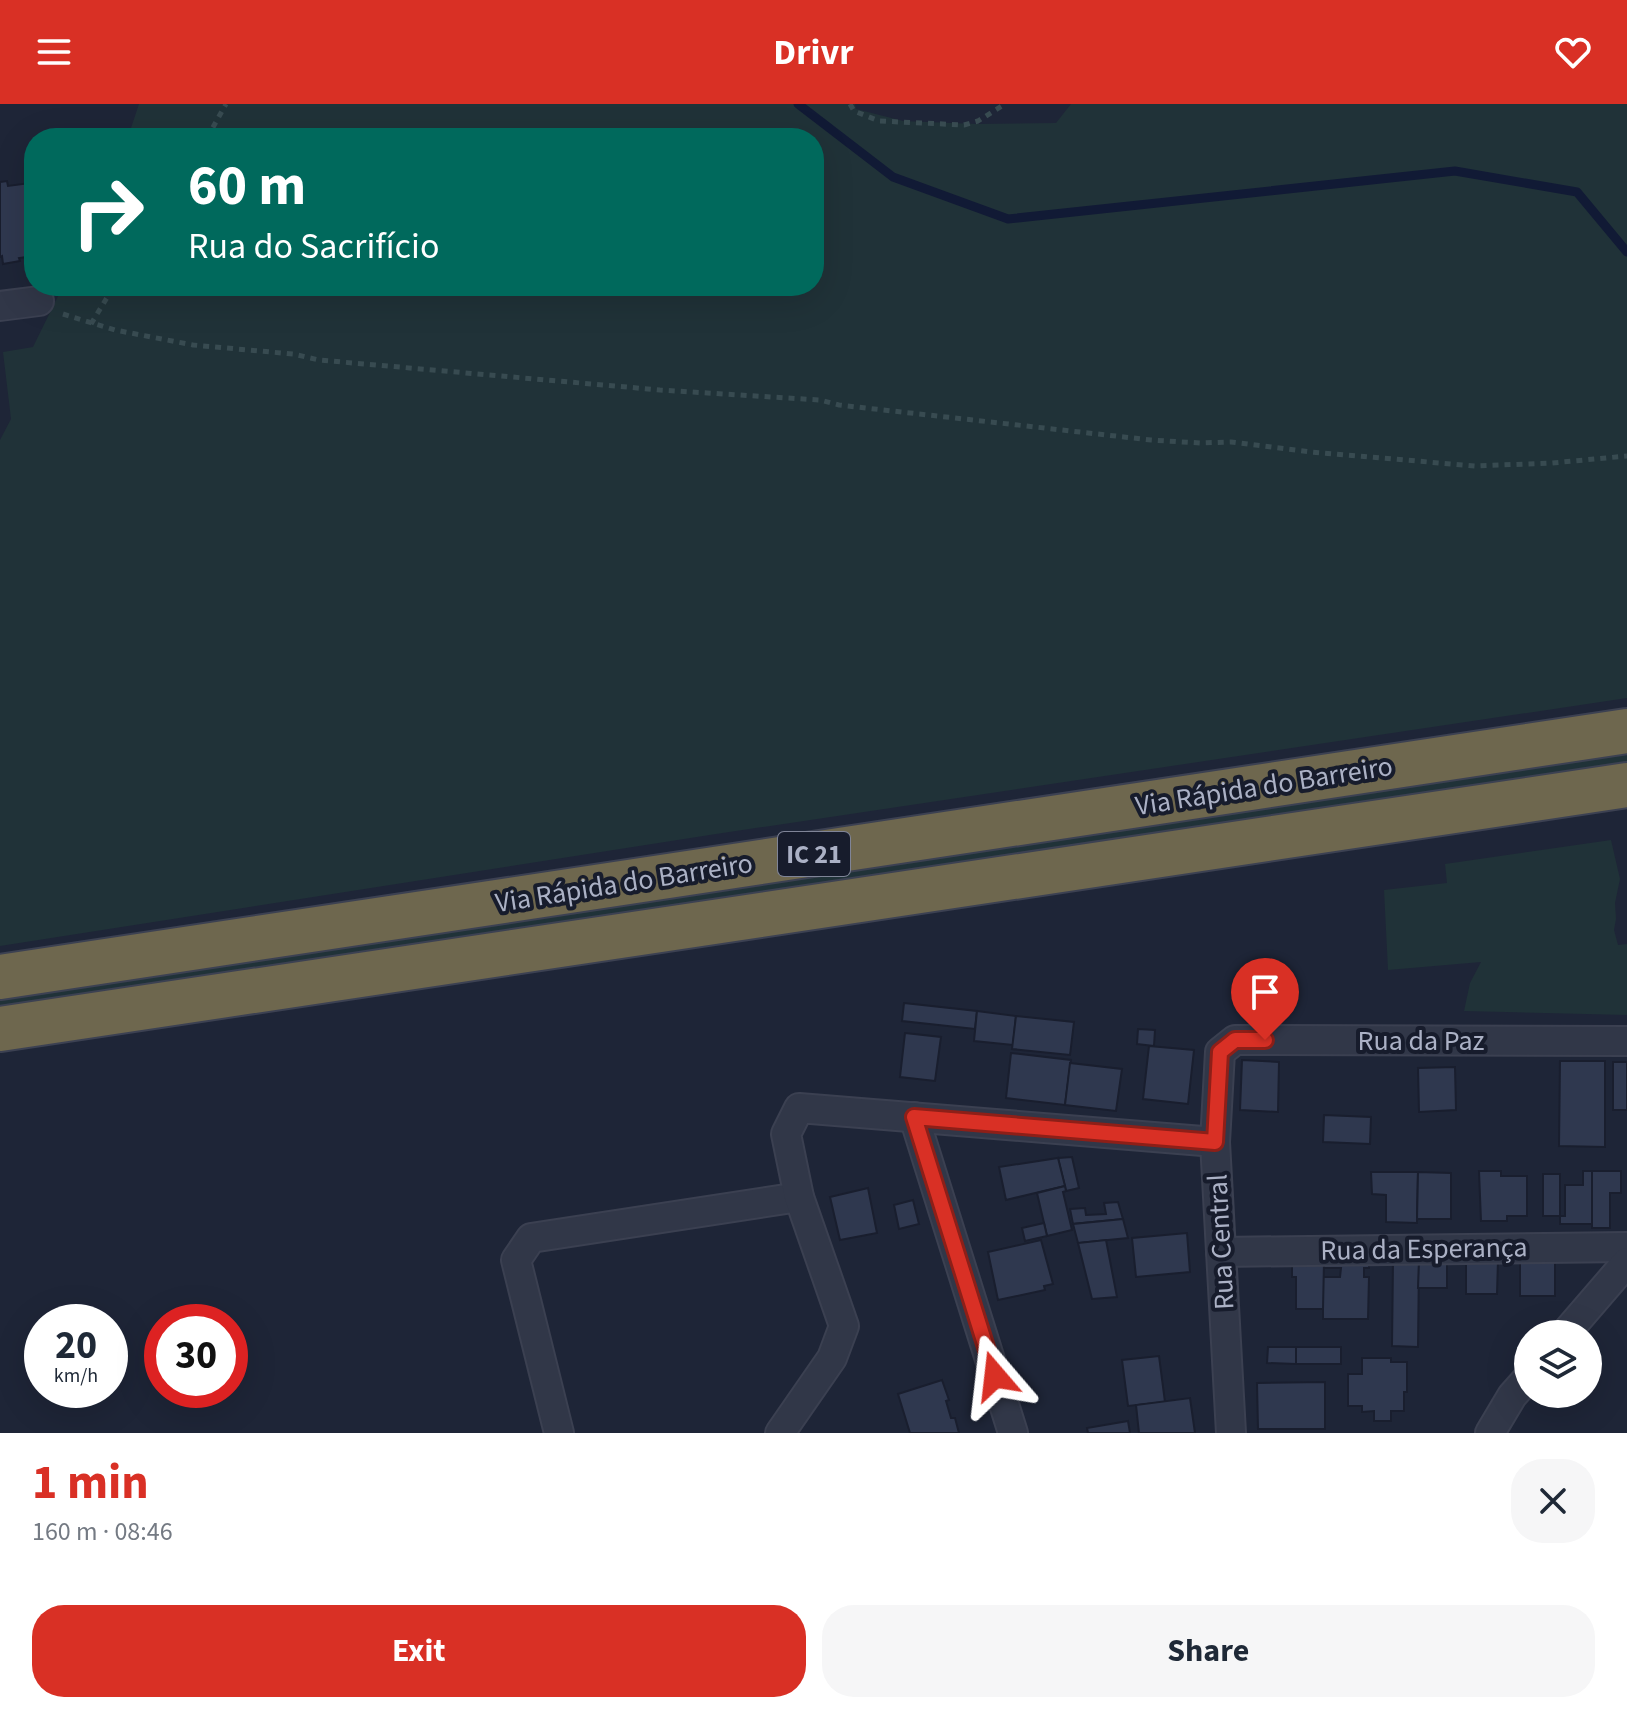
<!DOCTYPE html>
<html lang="en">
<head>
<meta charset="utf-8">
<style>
  body { margin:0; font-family:"Source Sans 3",sans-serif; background:#f6f6f7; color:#1f2937; height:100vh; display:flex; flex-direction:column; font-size:30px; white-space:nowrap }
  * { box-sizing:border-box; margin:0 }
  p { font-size:26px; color:#747a83 }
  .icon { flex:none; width:44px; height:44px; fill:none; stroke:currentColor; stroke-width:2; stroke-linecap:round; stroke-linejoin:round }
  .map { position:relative; height:1329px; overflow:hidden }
  .sheet { display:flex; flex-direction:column; background:#fff; flex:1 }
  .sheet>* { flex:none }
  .top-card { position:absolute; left:24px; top:24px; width:800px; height:168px; border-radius:32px; box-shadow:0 8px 32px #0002; background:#00695c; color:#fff; overflow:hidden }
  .tools { position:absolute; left:1514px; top:1216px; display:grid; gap:16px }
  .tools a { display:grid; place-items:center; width:88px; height:88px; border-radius:50%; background:#fff; box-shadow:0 8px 32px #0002; font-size:40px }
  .speed { position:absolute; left:24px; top:1200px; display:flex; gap:16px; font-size:40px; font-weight:700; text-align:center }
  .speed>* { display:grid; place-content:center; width:104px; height:104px; border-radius:50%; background:#fff; box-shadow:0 8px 32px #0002; line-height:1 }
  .speed small { font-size:20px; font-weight:400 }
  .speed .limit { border:12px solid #d22; background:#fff; color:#111 }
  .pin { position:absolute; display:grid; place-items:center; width:68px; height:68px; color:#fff; margin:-82px -34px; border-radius:50% 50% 50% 0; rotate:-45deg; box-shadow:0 0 8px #0007 }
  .pin .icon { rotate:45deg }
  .me { position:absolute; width:88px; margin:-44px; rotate:343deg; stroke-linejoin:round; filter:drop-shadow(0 0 6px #0008) }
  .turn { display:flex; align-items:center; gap:28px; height:168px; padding:0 32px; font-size:36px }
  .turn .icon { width:104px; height:104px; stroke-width:2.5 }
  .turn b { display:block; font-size:56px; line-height:68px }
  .round { display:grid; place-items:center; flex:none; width:84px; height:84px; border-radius:32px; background:#f6f6f7 }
  .summary { display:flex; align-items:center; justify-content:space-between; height:136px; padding:0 32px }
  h1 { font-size:48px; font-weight:700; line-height:60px; color:#d93025 }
  .action { display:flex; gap:16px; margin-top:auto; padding:16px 32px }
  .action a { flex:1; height:92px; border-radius:32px; background:#d93025; color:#fff; font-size:32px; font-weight:700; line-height:92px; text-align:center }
  .action a+a { background:#f6f6f7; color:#1f2937 }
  header { display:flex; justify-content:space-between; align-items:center; height:104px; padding:0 32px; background:#d93025; color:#fff; font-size:36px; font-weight:700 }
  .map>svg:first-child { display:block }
</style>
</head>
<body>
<header><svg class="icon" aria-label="menu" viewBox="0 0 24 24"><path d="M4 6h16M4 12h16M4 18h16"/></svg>Drivr<svg class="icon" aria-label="heart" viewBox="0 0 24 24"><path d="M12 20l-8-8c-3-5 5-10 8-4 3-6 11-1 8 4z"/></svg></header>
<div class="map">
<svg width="1627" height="1329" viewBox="0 0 1627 1329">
  <rect width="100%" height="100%" fill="#1e2537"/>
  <!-- green -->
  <g fill="#203238">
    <polygon points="139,0 855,0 856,5 903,17 977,20 1056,19 1071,0 1627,0 1627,594 716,730 0,842 0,336 11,315 3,248 33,243 63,182 814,182 814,34 117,34 130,27"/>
    <polygon points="1627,642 1627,658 0,905 0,888"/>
    <polygon points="1611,736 1620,775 1615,799 1616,815 1614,826 1618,841 1627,840 1627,911 1464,907 1470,879 1481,858 1388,866 1384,786 1447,779 1445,760"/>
  </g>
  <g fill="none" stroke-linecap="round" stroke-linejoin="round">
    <!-- stream -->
    <polyline stroke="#111a35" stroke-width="9" points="798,0 893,73 1008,115 1455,67 1577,88 1627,148"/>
  </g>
  <!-- building -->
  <g fill="#2f384f" stroke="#191e2e" stroke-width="2">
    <polygon points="30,74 34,74 34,152 19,154 20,157 3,160 2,152 0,153 0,78 7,77 8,82 31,79"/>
    <polygon points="904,899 977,907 975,925 902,917"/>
    <polygon points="977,907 1016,912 1013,941 974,937"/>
    <polygon points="1016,912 1074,918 1070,951 1012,945"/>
    <polygon points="1138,925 1155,926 1154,942 1137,940"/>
    <polygon points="905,929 941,933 935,977 900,973"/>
    <polygon points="1149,942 1194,946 1188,1000 1143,995"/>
    <polygon points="1011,949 1071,956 1065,1001 1006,994"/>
    <polygon points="1242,956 1279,958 1278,1008 1240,1006"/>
    <polygon points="1560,957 1605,957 1605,1043 1559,1042"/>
    <rect x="1613" y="958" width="14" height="48"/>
    <polygon points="1070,959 1122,965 1116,1007 1065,1001"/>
    <polygon points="1455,963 1456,1006 1419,1008 1418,964"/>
    <polygon points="1324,1011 1371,1013 1370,1040 1323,1038"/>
    <polygon points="1072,1053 1079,1084 1066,1087 1058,1054"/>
    <polygon points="1058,1054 1065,1082 1006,1096 999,1063"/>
    <polygon points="1479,1067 1501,1067 1501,1072 1527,1072 1527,1112 1507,1112 1507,1117 1481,1117"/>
    <polygon points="1583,1067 1592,1067 1592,1120 1560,1120 1560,1112 1565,1112 1565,1081 1583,1081"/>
    <polygon points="1592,1067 1621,1067 1621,1089 1610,1089 1610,1124 1592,1124"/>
    <polygon points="1371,1068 1418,1068 1417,1119 1386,1118 1386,1091 1372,1090"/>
    <polygon points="1418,1068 1451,1069 1451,1115 1417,1115"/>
    <rect x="1543" y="1070" width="17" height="42"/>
    <polygon points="1065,1082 1066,1087 1063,1088 1072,1126 1047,1132 1037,1089"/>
    <polygon points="868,1084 877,1129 840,1136 830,1093"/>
    <polygon points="913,1096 919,1120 899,1125 894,1101"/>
    <polygon points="1118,1098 1123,1115 1073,1120 1070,1105 1085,1104 1086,1111 1106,1110 1104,1099"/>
    <polygon points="1123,1115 1128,1134 1078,1139 1073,1120"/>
    <polygon points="1044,1119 1047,1132 1025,1137 1022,1124"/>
    <polygon points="1187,1129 1190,1168 1136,1173 1132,1134"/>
    <polygon points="1041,1136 1053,1180 1044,1182 1045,1186 998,1196 988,1148"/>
    <polygon points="1106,1136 1117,1193 1092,1195 1078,1139"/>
    <polygon points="1466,1156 1498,1156 1497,1190 1466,1190"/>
    <rect x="1520" y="1156" width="35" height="36"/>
    <polygon points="1324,1157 1369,1157 1369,1164 1364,1164 1364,1173 1369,1173 1368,1215 1323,1215 1323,1173 1340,1173 1341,1164 1324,1164"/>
    <polygon points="1393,1157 1419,1158 1418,1243 1392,1242"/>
    <polygon points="1292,1158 1324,1158 1323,1205 1296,1205 1296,1173 1292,1173"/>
    <polygon points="1419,1158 1447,1158 1447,1184 1418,1184"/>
    <polygon points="1268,1243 1296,1243 1296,1260 1267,1259"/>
    <rect x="1296" y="1243" width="45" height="17"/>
    <polygon points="1159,1252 1165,1298 1128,1302 1122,1256"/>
    <polygon points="1362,1254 1391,1254 1391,1258 1407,1258 1407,1288 1404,1288 1404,1307 1391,1307 1391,1317 1374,1317 1374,1307 1362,1308 1362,1302 1348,1302 1348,1270 1362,1270"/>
    <polygon points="942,1276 949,1296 946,1297 951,1314 955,1314 959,1329 910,1329 898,1290"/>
    <polygon points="1325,1278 1325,1325 1258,1325 1257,1279"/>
    <polygon points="1190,1294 1195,1329 1139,1329 1136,1301"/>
    <polygon points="1128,1317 1130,1329 1088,1329 1087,1324"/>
  </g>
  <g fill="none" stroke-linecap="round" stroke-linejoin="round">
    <defs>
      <g id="street">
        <polyline points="0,202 39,197"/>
        <polyline points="914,1013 1013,1329"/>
        <polyline points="1221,1148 1627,1143"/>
        <polyline points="1565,1230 1627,1158"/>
        <polyline points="559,1329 516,1156 531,1134 799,1093"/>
        <polyline points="780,1329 832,1254 844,1222 799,1093 786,1030 799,1004 1215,1038"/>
        <polyline points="1231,1329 1215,1038 1220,948 1235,936 1627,937"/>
        <polyline points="1490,1329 1512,1292 1528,1274"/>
      </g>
      <g id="highway">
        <polyline points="0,873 1627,627"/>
        <polyline points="0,925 1627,681"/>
      </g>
    </defs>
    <!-- street casing -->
    <use href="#street" stroke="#3b4051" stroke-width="32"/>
    <!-- highway casing -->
    <use href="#highway" stroke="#3c4152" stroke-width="48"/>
    <!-- path -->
    <g stroke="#384b51" stroke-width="5" stroke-dasharray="6 6" stroke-linecap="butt">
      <polyline points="850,0 854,7 879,17 964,21 978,17 1005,0"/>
      <polyline points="207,34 226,0"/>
      <polyline points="63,210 115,226 193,241 293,250 319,256 660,286 820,296 839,301 1151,336 1200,339 1231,338 1311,348 1475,362 1552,359 1627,352"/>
      <polyline points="91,220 114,182"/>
    </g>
    <!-- street -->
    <use href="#street" stroke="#313748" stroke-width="28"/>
    <!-- highway -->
    <use href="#highway" stroke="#6e674e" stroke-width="44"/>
  </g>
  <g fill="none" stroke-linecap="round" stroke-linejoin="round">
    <defs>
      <polyline id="route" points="995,1272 914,1013 1215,1038 1220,948 1235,936 1265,936"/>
    </defs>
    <!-- route casing -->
    <use href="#route" stroke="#8d1f18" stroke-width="20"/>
    <!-- route -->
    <use href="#route" stroke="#d93025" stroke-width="14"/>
  </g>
  <g text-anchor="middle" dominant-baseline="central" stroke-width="8" stroke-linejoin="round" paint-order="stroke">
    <!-- shield labels -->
    <rect fill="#171c2c" stroke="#7f8497" stroke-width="2" x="778" y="728" width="72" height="44" rx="6"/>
    <g font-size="26" font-weight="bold" fill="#abb1c5">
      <text x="814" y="750">IC 21</text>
    </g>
    <!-- street labels -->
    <g font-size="28" fill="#abb1c5" stroke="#171c2c">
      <text transform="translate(1264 682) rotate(-9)">Via Rápida do Barreiro</text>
      <text transform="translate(624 779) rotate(-9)">Via Rápida do Barreiro</text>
      <text x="1421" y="937">Rua da Paz</text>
      <text transform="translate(1221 1138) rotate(-93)">Rua Central</text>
      <text transform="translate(1424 1145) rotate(-1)">Rua da Esperança</text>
    </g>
  </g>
</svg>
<div class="tools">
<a><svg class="icon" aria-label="layers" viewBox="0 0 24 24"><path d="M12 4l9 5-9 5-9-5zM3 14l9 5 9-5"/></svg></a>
</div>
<div class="speed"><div>20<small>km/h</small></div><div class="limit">30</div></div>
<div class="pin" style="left:1265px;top:936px;background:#d93025"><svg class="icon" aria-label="arrive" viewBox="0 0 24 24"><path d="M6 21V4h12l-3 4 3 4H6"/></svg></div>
<svg class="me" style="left:995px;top:1272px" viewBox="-20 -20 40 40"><path d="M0-17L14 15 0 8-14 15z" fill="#d93025" stroke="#fff" stroke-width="4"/></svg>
<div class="top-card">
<div class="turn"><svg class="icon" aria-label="right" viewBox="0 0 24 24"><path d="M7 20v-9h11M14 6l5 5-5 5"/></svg><div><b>60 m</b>Rua do Sacrifício</div></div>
</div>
</div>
<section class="sheet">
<div class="summary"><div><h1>1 min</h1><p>160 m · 08:46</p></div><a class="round"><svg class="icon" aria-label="close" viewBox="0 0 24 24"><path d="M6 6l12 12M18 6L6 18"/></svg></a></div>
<div class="action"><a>Exit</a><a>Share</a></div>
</section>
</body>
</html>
